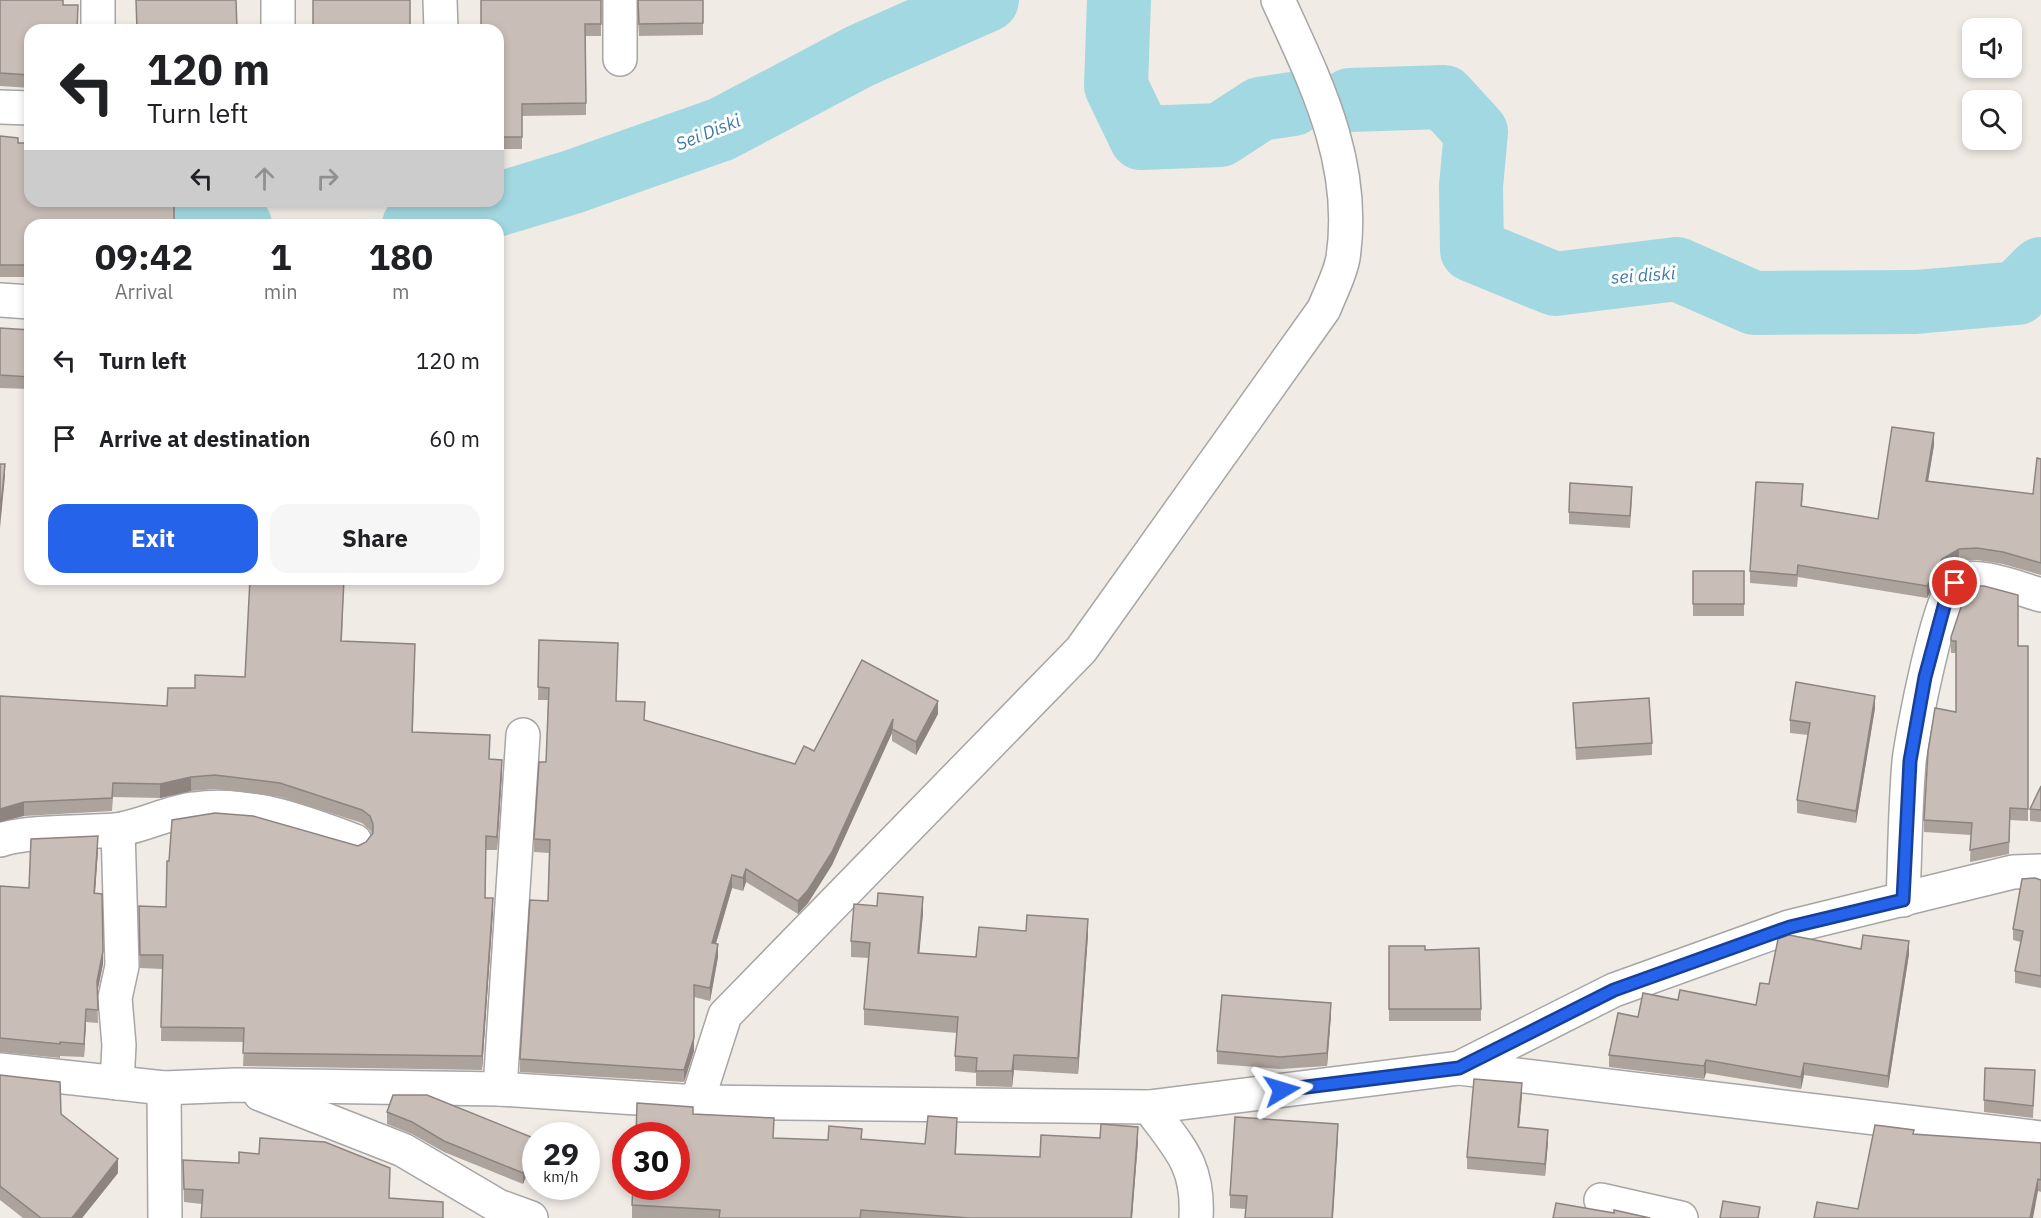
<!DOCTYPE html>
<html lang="en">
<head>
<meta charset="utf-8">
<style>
  body { margin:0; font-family:"IBM Plex Sans",sans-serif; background:#f6f6f6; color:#202124; height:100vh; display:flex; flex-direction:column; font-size:22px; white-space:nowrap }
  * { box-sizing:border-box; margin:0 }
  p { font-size:20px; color:#757577 }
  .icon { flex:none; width:33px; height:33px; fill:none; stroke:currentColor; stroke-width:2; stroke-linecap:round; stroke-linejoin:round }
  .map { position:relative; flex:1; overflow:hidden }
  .sheet { position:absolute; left:24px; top:219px; width:480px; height:366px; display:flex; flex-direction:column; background:#fff; border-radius:18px; box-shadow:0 3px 9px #0003 }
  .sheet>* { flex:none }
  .banner { position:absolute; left:24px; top:24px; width:480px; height:183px; border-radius:18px; box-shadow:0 3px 9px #0003; background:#fff; color:#202124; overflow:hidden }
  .fabs { position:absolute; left:1962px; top:18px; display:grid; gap:12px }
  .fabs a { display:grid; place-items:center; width:60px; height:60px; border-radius:12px; background:#fff; box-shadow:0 3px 9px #0003; font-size:30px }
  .speed { position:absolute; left:522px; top:1122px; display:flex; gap:12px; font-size:30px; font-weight:700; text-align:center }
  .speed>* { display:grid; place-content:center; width:78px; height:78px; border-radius:50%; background:#fff; box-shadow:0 3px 9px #0003; line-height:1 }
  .speed small { font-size:15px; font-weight:400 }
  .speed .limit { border:9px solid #d22; background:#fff; color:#111 }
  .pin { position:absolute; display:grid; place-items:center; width:51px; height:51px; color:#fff; margin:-26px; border:3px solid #fff; border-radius:50%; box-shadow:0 2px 6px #0007 }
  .me { position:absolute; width:66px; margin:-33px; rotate:83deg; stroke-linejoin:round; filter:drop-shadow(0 0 4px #0008) }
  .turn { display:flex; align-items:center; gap:21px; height:126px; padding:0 24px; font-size:27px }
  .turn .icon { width:78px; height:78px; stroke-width:2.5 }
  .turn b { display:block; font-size:42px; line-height:51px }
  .lanes { display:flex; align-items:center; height:57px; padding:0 24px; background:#0003; justify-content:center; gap:30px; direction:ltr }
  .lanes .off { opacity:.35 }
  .eta { display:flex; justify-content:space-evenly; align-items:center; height:102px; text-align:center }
  .eta b { font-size:36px; font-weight:700; line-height:42px }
  .primary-button { display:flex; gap:12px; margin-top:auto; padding:12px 24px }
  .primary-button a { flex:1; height:69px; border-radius:18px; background:#2563eb; color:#fff; font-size:24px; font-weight:700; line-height:69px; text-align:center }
  .primary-button a+a { background:#f6f6f6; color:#202124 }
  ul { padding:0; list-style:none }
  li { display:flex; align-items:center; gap:18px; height:78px; padding:0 24px }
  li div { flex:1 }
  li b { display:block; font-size:22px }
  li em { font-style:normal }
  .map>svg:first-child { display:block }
</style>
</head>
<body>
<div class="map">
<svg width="2041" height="1218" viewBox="0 0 2041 1218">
  <rect width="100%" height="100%" fill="#f0ebe5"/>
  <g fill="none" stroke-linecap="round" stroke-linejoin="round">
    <!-- river -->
    <g stroke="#a2d8e1" stroke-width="64">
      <polyline points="1119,0 1116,86 1141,138 1220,135 1260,109 1293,104"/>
      <polyline points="1350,100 1444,97 1476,132 1471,186 1472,250 1555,284 1677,269 1754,303 1916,302 2017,293 2041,269"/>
      <path d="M 0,209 C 80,219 160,215 240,225"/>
      <polyline points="414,225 456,217 572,182 722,129 860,56 987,0"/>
    </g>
    <defs>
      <g id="street">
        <polyline points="278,0 278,30"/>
        <polyline points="440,0 441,30"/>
        <polyline points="98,30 98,0"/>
        <polyline points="620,59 620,0"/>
        <polyline points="0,107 30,108"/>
        <polyline points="0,300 30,302"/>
        <path d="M 0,840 C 31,830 81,833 115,830 C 138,828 168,812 194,809 C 250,801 304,822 355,841"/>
        <path d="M 1903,900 C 1905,854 1905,808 1909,762 C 1912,735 1939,594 1957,582 C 1976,571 2020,589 2041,595"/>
        <polyline points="1459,1068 2041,1138"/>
        <polyline points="0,1070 164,1088 236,1085 500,1089 697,1102 1149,1107 1459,1068 1614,990 1789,927 2013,872 2041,871"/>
        <polyline points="117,1083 119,1045 115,998 122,966 118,830"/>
        <polyline points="164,1088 165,1218"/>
        <polyline points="500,1089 523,735"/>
        <polyline points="260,1094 403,1150 498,1206 531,1218"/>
        <path d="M 697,1102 L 725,1015 L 1081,650 L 1324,309 C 1330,293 1340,275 1343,258 C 1357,163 1316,83 1278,0"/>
        <path d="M 1149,1107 C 1179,1148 1199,1164 1196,1218"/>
        <polyline points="1601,1200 1681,1218"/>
      </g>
    </defs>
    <!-- street casing -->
    <use href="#street" stroke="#a6a6a6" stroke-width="36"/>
    <!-- street -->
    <use href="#street" stroke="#fff" stroke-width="33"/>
  </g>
  <!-- wall -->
  <g fill="#ada39d">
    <polygon points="0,0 30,30 30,88 0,86"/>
    <polygon points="601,0 601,36 586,36 586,115 522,116 522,149 498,149 498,30"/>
    <polygon points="637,0 703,0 703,35 639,36"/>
    <polygon points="0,136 18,143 30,201 177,201 177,202 30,225 30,277 0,277"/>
    <polygon points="0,328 30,330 30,389 0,388"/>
    <polygon points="1934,445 1928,481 2033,494 2041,459 2041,575 2003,564 1977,560 1959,561 1942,571 1927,598 1798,577 1797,587 1750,583 1750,571 1803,496 1802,506 1878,519"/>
    <polygon points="1632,499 1630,528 1569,524 1569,512"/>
    <rect x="1693" y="571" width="51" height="45"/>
    <polygon points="250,579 344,579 342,641 415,657 413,732 489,759 502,773 497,850 486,850 485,898 493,911 482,1070 243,1066 244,1042 161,1041 162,969 140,968 139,906 166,907 358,846 366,842 372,834 370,830 362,823 280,797 215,789 191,791 160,798 113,797 112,811 24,816 0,696 167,706 195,688 245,677"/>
    <polygon points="1951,637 2018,646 2028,646 2028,821 2010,820 2009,854 1970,862 1971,835 1924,832 1924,820 1956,712 1956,653 1951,653"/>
    <polygon points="539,640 617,701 644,720 795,764 814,751 938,714 916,755 892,741 892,733 832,865 808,903 798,914 746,882 743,891 732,888 716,944 718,957 710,1001 694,997 694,1051 684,1082 520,1072 520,1059 548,901 549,853 534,852 534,839 546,762 548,700 538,700"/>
    <polygon points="1573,703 1652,743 1652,755 1576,760"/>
    <polygon points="1875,708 1856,823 1797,813 1797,800 1808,735 1790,733 1790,720"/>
    <polygon points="2041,786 2041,822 2030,821 2030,809"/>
    <polygon points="98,850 95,893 103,964 97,992 98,1023 86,1022 84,1057 60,1056 60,1058 0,1052 0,886 29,888"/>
    <polygon points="2041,880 2041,988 2015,983 2015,971 2021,942 2013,940 2013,929"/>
    <polygon points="923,913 919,953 976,957 1026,931 1088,935 1078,1074 1014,1070 1012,1087 976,1086 976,1073 955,1071 955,1056 957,1033 864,1025 864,1009 869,958 851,957 851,941"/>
    <polygon points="1389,946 1481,1009 1481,1021 1389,1021"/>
    <polygon points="1861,949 1909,954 1888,1088 1804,1075 1801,1089 1706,1073 1704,1079 1609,1067 1609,1055 1638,1017 1678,1000 1756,1005 1769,984"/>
    <polygon points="1331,1015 1327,1066 1280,1069 1217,1064 1217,1051"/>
    <polygon points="2035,1070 2033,1118 1984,1112 1984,1100"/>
    <polygon points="0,1075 61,1114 118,1173 82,1218 23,1218 0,1200"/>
    <polygon points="1522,1095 1519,1127 1548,1142 1545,1176 1467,1169 1467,1157"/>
    <polygon points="387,1112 536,1139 523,1184 444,1152 412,1134 387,1124"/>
    <polygon points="693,1114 773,1138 828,1140 862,1139 925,1144 957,1132 956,1154 1040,1157 1138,1141 1132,1218 632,1218 632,1205"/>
    <polygon points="1914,1134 2041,1143 2041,1192 2038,1191 1814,1218 1858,1209"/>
    <polygon points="1338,1138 1245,1209 1230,1208 1230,1195"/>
    <polygon points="183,1160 390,1198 202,1204 184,1202"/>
  </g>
  <!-- shaded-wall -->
  <g fill="#8d8480">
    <polygon points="1934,433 1934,445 1926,493 1926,481"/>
    <polygon points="5,464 5,476 0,528 0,515"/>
    <polygon points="1959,549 1959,561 1942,571 1927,598 1927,586 1942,559"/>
    <polygon points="1875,696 1875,708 1856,823 1856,811"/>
    <polygon points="938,701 938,714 916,755 916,742"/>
    <polygon points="893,719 892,733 832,865 808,903 798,914 798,901"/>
    <polygon points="502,760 502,773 497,850 497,837"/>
    <polygon points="191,777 191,791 160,798 160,784"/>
    <polygon points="24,802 24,816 0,822 0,809"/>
    <polygon points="98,836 98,850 94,907 94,893"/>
    <polygon points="746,869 746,882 743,891 743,878"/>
    <polygon points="732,875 732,888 712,956 712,943"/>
    <polygon points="923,897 923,913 918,968 918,953"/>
    <polygon points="493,898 493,911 482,1070 482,1056"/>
    <polygon points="1088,919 1088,935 1078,1074 1078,1058"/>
    <polygon points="1909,941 1909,954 1888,1088 1888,1076"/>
    <polygon points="718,944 718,957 710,1001 710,988"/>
    <polygon points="103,951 103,964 97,994 97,981"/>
    <polygon points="694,985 694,1051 684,1082 684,1070"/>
    <polygon points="1331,1003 1331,1015 1327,1066 1327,1053"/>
    <polygon points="86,1009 86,1022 84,1057 84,1044"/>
    <polygon points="1014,1055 1014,1070 1012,1087 1012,1071"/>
    <polygon points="1706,1060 1706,1073 1704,1079 1704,1066"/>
    <polygon points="1804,1063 1804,1075 1801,1089 1801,1077"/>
    <polygon points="1522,1083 1522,1095 1518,1139 1518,1127"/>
    <polygon points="1338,1124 1338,1138 1333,1218 1332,1218"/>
    <polygon points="1138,1127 1138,1141 1132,1218 1131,1218"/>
    <polygon points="1548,1130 1548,1142 1545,1176 1545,1164"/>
    <polygon points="536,1141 536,1152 523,1184 523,1173"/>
    <polygon points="118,1159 118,1173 82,1218 72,1218"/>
    <polygon points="2038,1179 2038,1191 2033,1218 2030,1218"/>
  </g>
  <!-- building -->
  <g fill="#c9bdb7" stroke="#8d8480" stroke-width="1.5">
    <polygon points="0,0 63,0 63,5 78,5 77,30 30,30 30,75 0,73"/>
    <polygon points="136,0 236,0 237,30 137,30"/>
    <rect x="313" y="0" width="97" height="30"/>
    <polygon points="481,0 601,0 601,24 585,24 586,103 522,104 522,137 498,137 498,30 481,30"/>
    <polygon points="638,0 703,0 703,23 639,24"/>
    <polygon points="0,136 18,138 18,143 30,143 30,201 174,201 174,225 30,225 30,265 0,265"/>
    <polygon points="0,328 30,330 30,377 0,375"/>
    <polygon points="1892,427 1934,433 1926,481 2033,494 2037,458 2041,459 2041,563 2003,552 1977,548 1959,549 1942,559 1927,586 1798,565 1797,575 1750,571 1756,482 1803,484 1801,506 1878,519"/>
    <polygon points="0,464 5,464 0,515"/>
    <polygon points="1570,483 1632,487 1630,516 1569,512"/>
    <rect x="1693" y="571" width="51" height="33"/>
    <polygon points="250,579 344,579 341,641 415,644 412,732 490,735 489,759 502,760 497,837 486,836 485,898 493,898 482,1056 243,1053 244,1028 161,1027 163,955 140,955 139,906 166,907 167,861 169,861 172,820 215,813 253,816 358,846 366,842 373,833 373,824 370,816 362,810 280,783 215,775 191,777 160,784 113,783 112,798 24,802 0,809 0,696 167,706 168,688 195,688 195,675 245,677"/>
    <polygon points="1969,586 1984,586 2018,595 2018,646 2028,646 2028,809 2010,808 2009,842 1970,850 1972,823 1924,820 1928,752 1935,708 1956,712 1956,641 1951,641 1951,637 1967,589"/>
    <polygon points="539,640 618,643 616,701 645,702 644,720 795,764 804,746 814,751 862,660 938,701 916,742 892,729 893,719 832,852 808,890 798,901 746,869 743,878 732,875 712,943 718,944 710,988 694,985 694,1038 684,1070 520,1059 530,900 548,901 550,840 534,839 539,762 546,762 549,688 538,687"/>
    <polygon points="1796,682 1875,696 1856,811 1797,800 1810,723 1790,720"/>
    <polygon points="1649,698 1652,743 1576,748 1573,703"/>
    <polygon points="2041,786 2041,810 2030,809"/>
    <polygon points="98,836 94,893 102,894 103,951 97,981 98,1010 86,1009 84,1044 60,1042 60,1044 0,1038 0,886 29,888 31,839"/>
    <polygon points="2035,878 2041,880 2041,976 2015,971 2023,931 2013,929 2022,879"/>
    <polygon points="878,893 923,897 918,953 976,957 979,927 1026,931 1027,915 1088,919 1078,1058 1014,1055 1012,1071 976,1071 977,1058 955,1056 958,1017 864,1009 870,943 851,941 854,904 877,906"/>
    <polygon points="1789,935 1861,949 1863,935 1909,941 1888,1076 1804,1063 1801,1077 1706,1060 1704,1066 1609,1055 1618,1013 1638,1017 1643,993 1678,1000 1680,990 1756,1005 1760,983 1769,984 1778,939"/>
    <polygon points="1389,946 1425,946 1425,950 1479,948 1481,1009 1389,1009"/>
    <polygon points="1222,995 1331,1003 1327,1053 1280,1057 1217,1051"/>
    <polygon points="1985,1068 2035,1070 2033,1106 1984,1100"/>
    <polygon points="0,1075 60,1082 61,1114 118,1159 72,1218 41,1218 0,1186"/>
    <polygon points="1474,1079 1522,1083 1518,1127 1548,1130 1545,1164 1467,1157"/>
    <polygon points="393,1095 427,1095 536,1139 523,1173 444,1141 412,1122 387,1112"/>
    <polygon points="637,1103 693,1107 693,1114 774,1118 773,1138 828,1140 829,1126 862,1129 861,1139 925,1144 928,1116 957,1118 955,1154 1040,1157 1041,1135 1100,1138 1101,1124 1138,1127 1131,1218 969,1218 861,1210 860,1218 719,1218 720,1210 632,1205 633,1186 676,1186 676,1136 636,1136"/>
    <polygon points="1235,1117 1338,1124 1332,1218 1245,1218 1247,1196 1230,1195"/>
    <polygon points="1875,1125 1914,1130 1913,1134 2041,1143 2041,1180 2038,1179 2030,1218 1814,1218 1817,1202 1858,1209"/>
    <polygon points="260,1138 325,1142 390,1168 389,1198 443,1202 443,1218 201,1218 203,1190 184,1189 183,1160 239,1163 239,1152 259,1154"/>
    <polygon points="1723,1201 1760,1207 1758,1218 1720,1218"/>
    <polygon points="1556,1203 1614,1213 1614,1210 1650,1218 1553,1218"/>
  </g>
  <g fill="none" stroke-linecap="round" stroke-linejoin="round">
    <defs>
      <polyline id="route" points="1282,1090 1459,1068 1614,990 1790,927 1903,900 1910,761 1925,677 1946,599 1955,583"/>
    </defs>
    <!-- route casing -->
    <use href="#route" stroke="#184099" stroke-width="15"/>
    <!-- route -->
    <use href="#route" stroke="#2563eb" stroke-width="10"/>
  </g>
  <g text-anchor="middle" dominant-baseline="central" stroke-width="6" stroke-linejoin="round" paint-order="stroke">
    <!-- water labels -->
    <g font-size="18" font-style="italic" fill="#3f7ba6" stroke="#fff">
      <text transform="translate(708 132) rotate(-22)">Sei Diski</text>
      <text transform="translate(1643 275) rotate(-4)">sei diski</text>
    </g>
  </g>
</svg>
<div class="fabs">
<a><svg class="icon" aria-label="sound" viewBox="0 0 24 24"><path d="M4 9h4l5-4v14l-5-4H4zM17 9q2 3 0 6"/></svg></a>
<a><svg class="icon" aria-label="search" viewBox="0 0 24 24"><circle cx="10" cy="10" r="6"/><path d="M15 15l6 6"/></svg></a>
</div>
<div class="speed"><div>29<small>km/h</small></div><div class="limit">30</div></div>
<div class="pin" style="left:1955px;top:583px;background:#d93025"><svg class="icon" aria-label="arrive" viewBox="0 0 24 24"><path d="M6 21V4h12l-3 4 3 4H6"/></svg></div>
<svg class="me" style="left:1282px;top:1090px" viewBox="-20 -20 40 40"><path d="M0-17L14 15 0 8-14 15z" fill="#2563eb" stroke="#fff" stroke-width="4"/></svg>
<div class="banner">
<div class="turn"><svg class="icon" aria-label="left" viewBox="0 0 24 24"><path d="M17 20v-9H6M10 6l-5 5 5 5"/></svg><div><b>120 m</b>Turn left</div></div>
<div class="lanes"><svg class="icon" aria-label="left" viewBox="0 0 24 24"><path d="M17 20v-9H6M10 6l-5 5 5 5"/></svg><svg class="icon off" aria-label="ahead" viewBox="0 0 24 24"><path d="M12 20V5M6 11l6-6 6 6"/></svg><svg class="icon off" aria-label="right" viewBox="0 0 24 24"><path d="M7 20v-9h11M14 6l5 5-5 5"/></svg></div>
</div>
<section class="sheet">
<div class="eta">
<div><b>09:42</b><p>Arrival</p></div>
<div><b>1</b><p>min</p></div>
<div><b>180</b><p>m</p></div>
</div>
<ul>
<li><svg class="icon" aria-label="left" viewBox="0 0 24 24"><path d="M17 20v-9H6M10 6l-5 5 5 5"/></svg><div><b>Turn left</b></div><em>120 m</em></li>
<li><svg class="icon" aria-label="arrive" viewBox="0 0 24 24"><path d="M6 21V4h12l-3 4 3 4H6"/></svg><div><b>Arrive at destination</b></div><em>60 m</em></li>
</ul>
<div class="primary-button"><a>Exit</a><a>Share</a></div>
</section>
</div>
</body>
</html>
